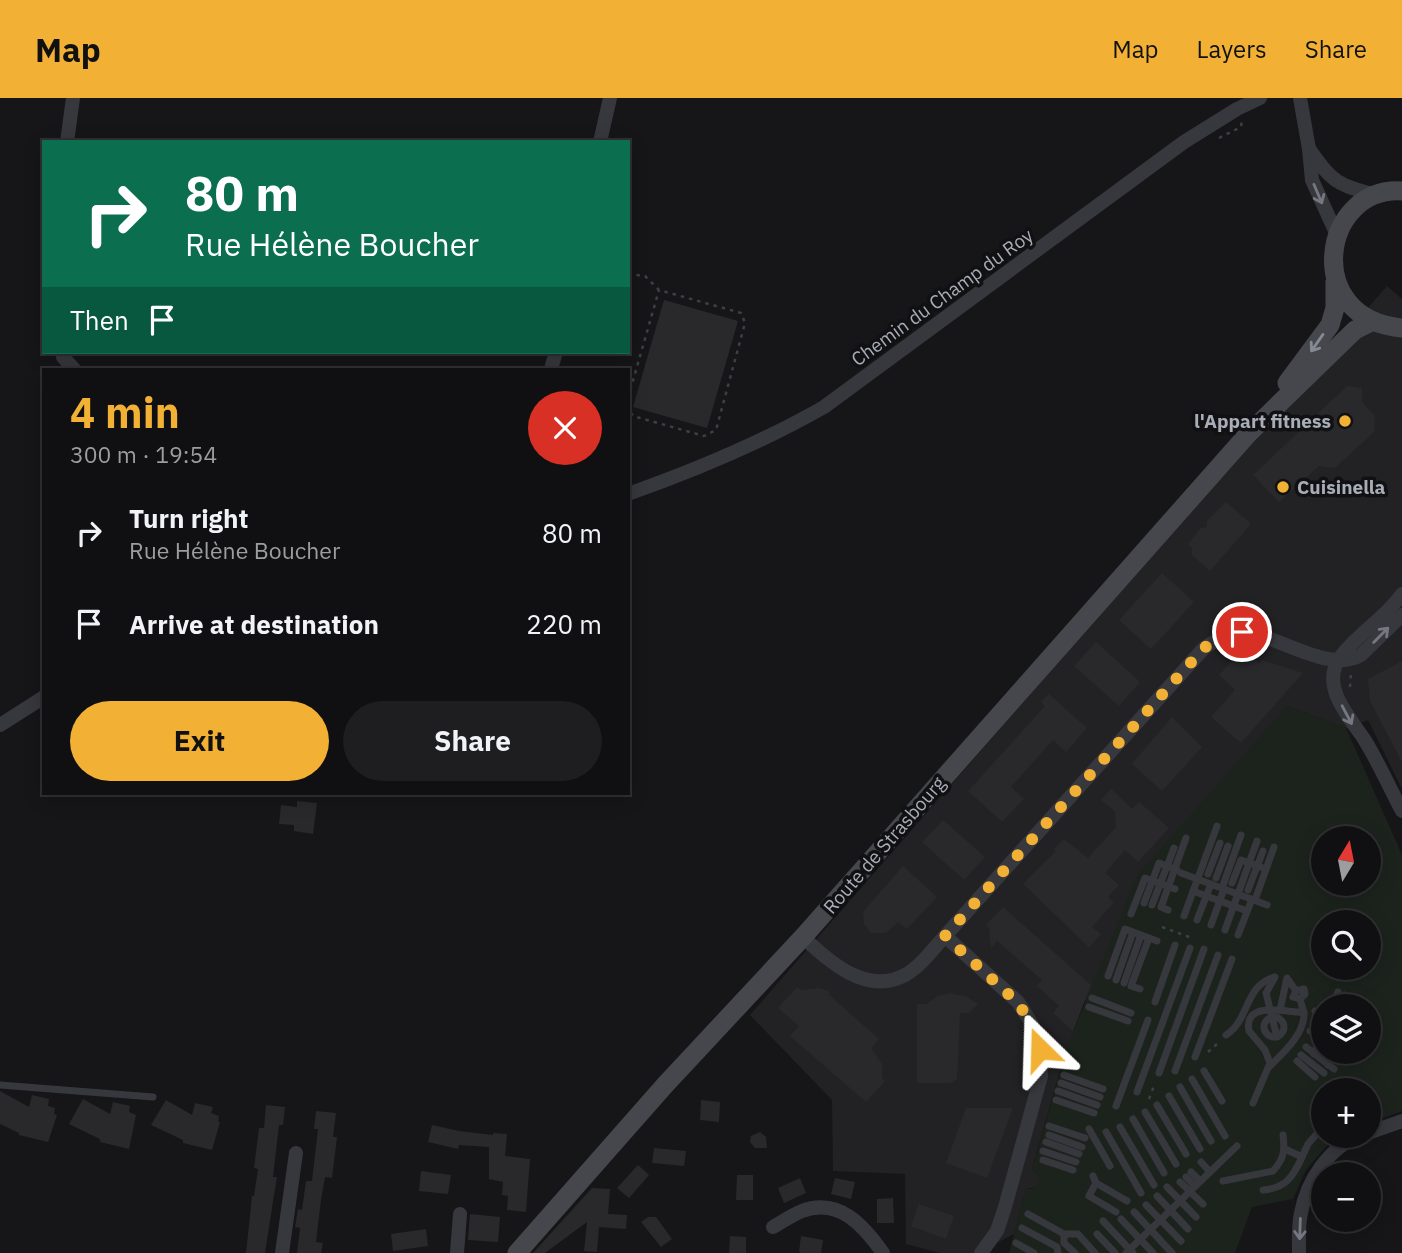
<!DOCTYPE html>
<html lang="en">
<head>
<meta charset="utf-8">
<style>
  body { margin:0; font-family:"IBM Plex Sans",sans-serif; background:#1e1e20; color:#f1f3f6; height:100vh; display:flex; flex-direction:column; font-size:26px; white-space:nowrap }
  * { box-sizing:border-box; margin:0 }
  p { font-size:23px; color:#9c9d9f }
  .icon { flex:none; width:38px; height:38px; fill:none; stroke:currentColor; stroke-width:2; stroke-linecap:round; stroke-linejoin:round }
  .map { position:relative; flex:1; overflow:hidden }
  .drawer { position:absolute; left:42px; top:270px; width:588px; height:427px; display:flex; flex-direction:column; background:#101012; border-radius:0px; box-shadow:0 4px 18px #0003,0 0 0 2px #303032 }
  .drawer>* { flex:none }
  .guide { position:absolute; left:42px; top:42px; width:588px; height:214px; border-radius:0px; box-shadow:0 4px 18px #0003,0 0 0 2px #303032; background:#0b6e4f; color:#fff; overflow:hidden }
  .needle { width:46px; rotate:10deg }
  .buttons { position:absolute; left:1311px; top:728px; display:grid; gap:14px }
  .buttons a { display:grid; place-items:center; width:70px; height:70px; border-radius:50%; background:#101012; box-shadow:0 4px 18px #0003,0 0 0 2px #303032; font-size:35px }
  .pin { position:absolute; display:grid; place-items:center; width:60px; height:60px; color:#fff; margin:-30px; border:4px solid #fff; border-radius:50%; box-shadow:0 2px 7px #0007 }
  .me { position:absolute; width:77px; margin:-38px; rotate:338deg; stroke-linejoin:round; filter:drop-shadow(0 0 5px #0008) }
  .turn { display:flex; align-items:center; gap:24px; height:147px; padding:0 28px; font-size:32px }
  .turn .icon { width:91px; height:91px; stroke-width:2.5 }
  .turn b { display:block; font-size:49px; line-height:60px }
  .then { display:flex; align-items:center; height:66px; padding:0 28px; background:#0003; gap:14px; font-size:26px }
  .round { display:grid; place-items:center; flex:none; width:74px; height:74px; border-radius:37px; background:#1e1e20 }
  .summary { display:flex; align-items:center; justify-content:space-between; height:119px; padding:0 28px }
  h1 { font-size:42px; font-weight:800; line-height:52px; color:#f2b134 }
  .cta { display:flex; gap:14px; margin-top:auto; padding:14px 28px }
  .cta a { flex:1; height:80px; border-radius:42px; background:#f2b134; color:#111; font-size:28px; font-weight:800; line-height:80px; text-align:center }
  .cta a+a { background:#1e1e20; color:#f1f3f6 }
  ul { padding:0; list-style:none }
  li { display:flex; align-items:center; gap:21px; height:91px; padding:0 28px }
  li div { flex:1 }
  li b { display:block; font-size:26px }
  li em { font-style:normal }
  header { display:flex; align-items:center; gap:42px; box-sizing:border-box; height:98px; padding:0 35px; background:#f2b134; color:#111 }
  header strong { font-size:33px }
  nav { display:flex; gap:38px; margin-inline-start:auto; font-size:24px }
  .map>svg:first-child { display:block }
</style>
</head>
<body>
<header>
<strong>Map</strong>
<nav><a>Map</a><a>Layers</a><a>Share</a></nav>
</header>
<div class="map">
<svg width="1402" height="1155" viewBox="0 0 1402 1155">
  <rect width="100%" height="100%" fill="#161618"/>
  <!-- built -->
  <polygon fill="#222225" points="1387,188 1402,201 1402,691 1368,622 1346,630 1287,608 1083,906 1059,976 1032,1071 1038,1077 1038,1086 1035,1089 1026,1091 1014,1136 977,1155 940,1155 906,1146 905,1076 833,1073 832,1002 750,917"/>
  <!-- green -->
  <path fill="#1c231d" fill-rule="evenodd" d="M 1287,608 L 1346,630 L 1402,757 L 1402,1013 L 1369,1025 L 1368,992 L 1323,992 L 1323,1038 L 1335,1038 L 1306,1072 L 1293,1101 L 1252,1109 L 1235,1155 L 1009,1155 L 1026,1091 L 1031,1091 L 1038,1086 L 1038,1077 L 1032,1072 L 1068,947 L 1137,777 ZM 1323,740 L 1368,740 L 1368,786 L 1323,786 ZM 1323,824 L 1368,824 L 1368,870 L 1323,870 ZM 1323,908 L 1368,908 L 1368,954 L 1323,954 Z"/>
  <!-- building -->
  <g fill="#29292c">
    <polygon points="664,202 738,223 707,330 633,309"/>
    <polygon points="1347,288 1362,290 1362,304 1375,318 1374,334 1335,370 1319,368 1279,404 1253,377"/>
    <polygon points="1226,404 1251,426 1210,473 1192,457 1192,450 1188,446 1201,430 1207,429 1207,423"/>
    <polygon points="1162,475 1194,504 1151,551 1119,522"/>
    <polygon points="1096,544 1140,584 1119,608 1074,568"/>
    <polygon points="1237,557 1241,561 1244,557 1248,561 1251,558 1259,565 1262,562 1303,575 1241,645 1211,619 1235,592 1219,577"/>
    <polygon points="1402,563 1402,664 1370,603 1368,581"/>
    <polygon points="1049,596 1087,630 1066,654 1053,642 1011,689 1024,701 1002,724 968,693 1045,608 1041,604"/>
    <polygon points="1172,619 1202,649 1162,693 1132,666"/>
    <polygon points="1111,691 1132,711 1139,704 1169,730 1138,764 1125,752 1105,775 1119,787 1108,799 1114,804 1092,829 1101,836 1089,849 1023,786 1056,753 1054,751 1064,741 1088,760 1116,729 1115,714 1101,702"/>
    <polygon points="297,703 317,705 313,736 294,733 294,727 279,726 281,707 297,709"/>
    <polygon points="943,722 985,759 964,782 922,744"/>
    <polygon points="903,768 937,799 907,831 898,824 886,835 871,835 864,826 863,814"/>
    <polygon points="1003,809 1091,887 1073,933 1053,915 1059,908 1037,888 1042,882 997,843 991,850 989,830 986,827"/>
    <polygon points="797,889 801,892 820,890 830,894 828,896 879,941 871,950 882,966 882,980 885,983 866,1004 790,938 799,928 778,910"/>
    <polygon points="949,895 965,898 978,906 969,915 960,915 957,981 950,985 917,985 917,906 926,906 938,898"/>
    <polygon points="0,993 29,1009 32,997 49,1001 48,1008 55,1010 54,1016 57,1017 48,1044 19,1037 19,1035 0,1026"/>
    <polygon points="83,1001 110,1016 113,1004 130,1008 129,1014 136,1017 129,1051 100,1044 100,1041 69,1026"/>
    <polygon points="166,1002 192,1017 195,1005 213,1009 211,1015 219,1018 218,1024 220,1024 212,1052 183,1045 183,1042 151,1027"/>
    <polygon points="701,1002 720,1004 719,1024 700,1022"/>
    <polygon points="266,1007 285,1009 283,1027 279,1027 273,1079 277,1079 274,1097 265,1155 246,1155 252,1098 254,1098 258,1071 254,1070 259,1030 264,1030"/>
    <polygon points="966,1010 1013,1010 987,1080 946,1065"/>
    <polygon points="316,1013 336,1015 333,1039 337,1039 332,1080 325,1079 321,1102 316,1144 323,1145 321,1155 297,1155 300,1130 295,1129 298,1111 302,1112 306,1083 312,1083 318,1031 314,1031"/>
    <polygon points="432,1027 459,1033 493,1037 493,1035 507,1036 505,1058 530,1061 526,1114 507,1112 508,1098 502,1097 503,1084 489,1081 489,1049 459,1047 458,1051 428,1044"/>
    <polygon points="760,1034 766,1039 767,1050 755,1050 750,1044 751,1038"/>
    <polygon points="654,1050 686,1053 684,1068 652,1065"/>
    <polygon points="638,1067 649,1077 629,1100 617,1090"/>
    <polygon points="421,1073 451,1077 448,1096 419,1093"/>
    <polygon points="737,1077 753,1077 753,1102 736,1102"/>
    <polygon points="800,1080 806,1095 784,1105 778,1090"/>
    <polygon points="835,1080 855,1084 851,1101 831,1096"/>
    <polygon points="592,1090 610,1091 608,1116 627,1117 626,1131 599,1129 597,1154 584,1153 587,1124 545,1155 533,1155"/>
    <polygon points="893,1100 894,1125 877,1125 877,1101"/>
    <polygon points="919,1106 954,1118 946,1141 911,1128"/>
    <polygon points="470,1116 500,1119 498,1144 468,1142"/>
    <polygon points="648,1119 656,1119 672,1141 661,1149 641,1124"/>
    <polygon points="426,1131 428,1148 393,1153 391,1136"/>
    <polygon points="730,1138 746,1139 746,1155 729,1155"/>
    <polygon points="801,1138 823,1142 821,1155 801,1155 799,1153"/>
  </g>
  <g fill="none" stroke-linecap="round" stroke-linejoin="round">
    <!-- path -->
    <g stroke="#3d3f44" stroke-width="2.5" stroke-dasharray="3.5 5" stroke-linecap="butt">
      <polyline points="1219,40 1241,29 1242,22"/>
      <polyline points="628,176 645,178 659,192 741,215 745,225 716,332 704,338 633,318 628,311"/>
      <polyline points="628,300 659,192"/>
      <polyline points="1350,589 1351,575"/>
      <polyline points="1162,829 1192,840"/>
      <polyline points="1208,954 1218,945"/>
      <polyline points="1149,1001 1155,985"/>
    </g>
    <!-- service -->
    <g stroke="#37383d" stroke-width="7">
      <polyline points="1181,775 1267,807"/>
      <polyline points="1208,776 1220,745"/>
      <polyline points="1216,780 1228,748"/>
      <polyline points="1232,785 1241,762 1266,771"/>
      <polyline points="1222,790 1241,737"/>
      <polyline points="1248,792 1263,753"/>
      <polyline points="1193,793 1247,813"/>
      <polyline points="1255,802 1274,749"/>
      <polyline points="1144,805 1159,765 1177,772"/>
      <polyline points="1152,807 1174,750"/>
      <polyline points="1168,812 1161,809 1186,740"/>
      <polyline points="1131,816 1145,780 1175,791"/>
      <polyline points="1184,818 1217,728"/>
      <polyline points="1197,822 1211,786"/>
      <polyline points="1211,827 1224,791"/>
      <polyline points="1225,832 1257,743"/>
      <polyline points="1238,837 1252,801"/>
      <polyline points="1108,878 1125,831 1149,840"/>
      <polyline points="1116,882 1133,834"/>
      <polyline points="1124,885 1141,837"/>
      <polyline points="1140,891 1131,888 1149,840 1157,843"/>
      <polyline points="1092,900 1131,915"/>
      <polyline points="1300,901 1305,896 1304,891 1296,893 1293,899 1300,901 1304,915"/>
      <polyline points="1155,904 1175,847"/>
      <polyline points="1332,908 1338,894"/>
      <polyline points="1341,908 1345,897"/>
      <polyline points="1349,908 1352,900"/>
      <polyline points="1089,909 1128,923"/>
      <polyline points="1280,912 1287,880 1296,893"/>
      <polyline points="1315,913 1323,916"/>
      <circle cx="1274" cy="929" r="10"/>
      <polyline points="1310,933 1323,938"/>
      <path d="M 1226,937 C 1250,922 1244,887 1275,879 L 1266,895 L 1277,939"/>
      <polyline points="1306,949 1334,971"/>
      <polyline points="1314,956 1323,933"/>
      <polyline points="1301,957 1324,975"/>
      <polyline points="1195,959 1232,861"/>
      <polyline points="1297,963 1315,979"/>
      <polyline points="1328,967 1333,954"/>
      <polyline points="1175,973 1218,857"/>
      <polyline points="1204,973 1222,1003"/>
      <polyline points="1159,975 1204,851"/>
      <polyline points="1064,977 1103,991"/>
      <polyline points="1192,981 1225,1038"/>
      <polyline points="1061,985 1100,999"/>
      <polyline points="0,987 153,999"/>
      <polyline points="1180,989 1211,1043"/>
      <polyline points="1058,993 1097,1007"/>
      <polyline points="1137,994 1190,850"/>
      <polyline points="1169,998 1200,1051"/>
      <polyline points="1056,1002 1094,1015"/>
      <path d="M 1253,1005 L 1270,965 L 1265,952 L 1249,933 C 1243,903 1286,913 1304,915 C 1305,936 1283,955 1269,969"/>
      <polyline points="1157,1007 1186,1056"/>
      <polyline points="1116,1008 1148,922"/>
      <polyline points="1145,1014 1176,1066"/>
      <polyline points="1133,1021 1164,1075"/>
      <polyline points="1049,1028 1085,1040"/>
      <polyline points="1120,1029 1154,1087"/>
      <polyline points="1089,1031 1110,1068"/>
      <polyline points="1106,1034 1141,1095"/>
      <polyline points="1049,1037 1082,1049"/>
      <polyline points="1046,1044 1079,1056"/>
      <polyline points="1285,1051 1302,1059 1308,1046 1321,1031"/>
      <polyline points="1043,1053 1076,1064"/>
      <polyline points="1043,1062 1073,1072"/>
      <polyline points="1201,1064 1210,1074"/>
      <polyline points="1191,1074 1200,1083"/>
      <polyline points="1093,1078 1096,1085 1089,1098 1116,1114"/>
      <polyline points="1186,1079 1195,1088"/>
      <path d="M 1223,1083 L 1273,1073 C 1284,1061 1285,1053 1283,1037"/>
      <polyline points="1180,1084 1203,1106"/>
      <polyline points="1096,1085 1127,1103"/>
      <polyline points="1167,1089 1196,1119"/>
      <path d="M 1263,1092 C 1286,1090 1293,1079 1302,1059"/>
      <polyline points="1157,1098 1188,1131"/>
      <polyline points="1146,1107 1181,1143"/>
      <polyline points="1134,1114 1172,1155"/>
      <polyline points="1028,1116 1064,1136 1078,1136 1095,1155"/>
      <polyline points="1121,1121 1153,1155"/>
      <polyline points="1103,1123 1133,1155"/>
      <polyline points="1022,1130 1057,1149 1058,1155"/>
      <polyline points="1064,1136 1064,1145 1075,1155"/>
      <polyline points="1097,1136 1115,1155"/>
      <polyline points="1016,1145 1034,1155"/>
      <polyline points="1126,1155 1237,1048"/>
    </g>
    <!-- minor -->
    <g stroke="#37383d" stroke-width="14">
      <polyline points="1300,0 1309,51 1312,82 1337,137"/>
      <polyline points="67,44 73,0"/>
      <polyline points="600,44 610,0"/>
      <path d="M 1310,52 C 1332,85 1339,87 1376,97"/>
      <polyline points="63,254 63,259 74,271"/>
      <polyline points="551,271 556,254"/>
      <path d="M 628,396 C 696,372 761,345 824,309 L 1184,44 L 1237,11 L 1260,0"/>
      <path d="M 1402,496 C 1385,520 1359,535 1341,558 C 1319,587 1348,617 1364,641 C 1378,663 1389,689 1402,713"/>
      <polyline points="0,627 44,599"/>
      <polyline points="945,838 1018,904 1032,926 1040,951 1041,978 1005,1109 997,1133 981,1155"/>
      <path d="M 803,839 C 829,863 866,898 905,877 C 921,868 933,851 945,838 L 1204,550 C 1216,542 1229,534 1245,535 C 1279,537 1329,576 1361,557 L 1402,517"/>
      <polyline points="1368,1035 1402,1023"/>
      <path d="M 773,1129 C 782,1124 792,1117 802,1113 C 839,1099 864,1128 883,1155"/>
      <polyline points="282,1155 296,1055"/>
      <polyline points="457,1155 460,1116"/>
      <path d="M 1299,1155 C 1299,1142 1298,1128 1301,1115 C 1307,1083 1329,1049 1360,1038"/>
    </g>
    <!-- secondary -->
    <g stroke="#45474d" stroke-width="19">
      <path d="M 1402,93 C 1321,88 1301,221 1402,230"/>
      <polyline points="1287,285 1330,227 1335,210 1335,183"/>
      <polyline points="517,1155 665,987 803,839 1248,336 1355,232 1371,224"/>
    </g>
  </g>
  <!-- one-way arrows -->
  <defs><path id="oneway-shaft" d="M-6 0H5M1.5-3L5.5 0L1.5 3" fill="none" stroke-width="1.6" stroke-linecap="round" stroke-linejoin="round" transform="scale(1.75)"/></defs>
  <g stroke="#757881">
    <use href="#oneway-shaft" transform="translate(1318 96) rotate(67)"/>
    <use href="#oneway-shaft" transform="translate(1381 537) rotate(-45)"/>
    <use href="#oneway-shaft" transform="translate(1347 617) rotate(62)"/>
    <use href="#oneway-shaft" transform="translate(1300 1131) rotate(92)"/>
  </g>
  <use stroke="#858993" href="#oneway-shaft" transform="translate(1317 245) rotate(125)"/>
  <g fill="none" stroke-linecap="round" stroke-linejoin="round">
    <!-- route -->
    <polyline stroke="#f2b134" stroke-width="12" stroke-dasharray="0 21.6" points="1040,951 1032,926 1017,904 945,838 1204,550 1221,539 1242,534"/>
  </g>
  <!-- markers -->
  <g fill="#f2b134" stroke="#111113" stroke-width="2.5">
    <circle cx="1345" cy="323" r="7"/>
    <circle cx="1283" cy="389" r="7"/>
  </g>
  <g text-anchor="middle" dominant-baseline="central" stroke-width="7" stroke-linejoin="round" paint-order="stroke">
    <!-- street labels -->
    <g font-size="19" fill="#a8adb8" stroke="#111113">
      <text transform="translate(942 199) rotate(-36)">Chemin du Champ du Roy</text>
      <text transform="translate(884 747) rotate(-49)">Route de Strasbourg</text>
    </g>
    <!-- poi labels -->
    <g font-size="19" font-weight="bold" fill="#a8adb8" stroke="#111113" text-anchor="end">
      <text x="1331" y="323">l'Appart fitness</text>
      <text x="1297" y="389" text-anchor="start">Cuisinella</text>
    </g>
  </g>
</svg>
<div class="buttons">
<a><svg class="needle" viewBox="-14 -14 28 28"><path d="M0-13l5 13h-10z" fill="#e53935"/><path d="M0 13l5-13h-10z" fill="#9c9d9f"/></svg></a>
<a><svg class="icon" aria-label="search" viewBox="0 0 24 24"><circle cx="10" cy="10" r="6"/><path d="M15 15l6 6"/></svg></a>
<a><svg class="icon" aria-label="layers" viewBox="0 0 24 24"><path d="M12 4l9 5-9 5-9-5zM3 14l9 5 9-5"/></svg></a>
<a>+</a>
<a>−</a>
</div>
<div class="pin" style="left:1242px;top:534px;background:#d93025"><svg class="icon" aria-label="arrive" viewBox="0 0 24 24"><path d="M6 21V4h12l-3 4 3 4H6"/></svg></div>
<svg class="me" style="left:1040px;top:951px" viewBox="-20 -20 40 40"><path d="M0-17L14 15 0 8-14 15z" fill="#f2b134" stroke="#fff" stroke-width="4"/></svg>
<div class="guide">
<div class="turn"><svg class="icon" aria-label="right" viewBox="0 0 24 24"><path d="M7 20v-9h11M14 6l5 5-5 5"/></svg><div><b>80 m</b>Rue Hélène Boucher</div></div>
<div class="then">Then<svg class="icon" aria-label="arrive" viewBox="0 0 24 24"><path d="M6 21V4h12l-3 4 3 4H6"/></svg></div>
</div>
<section class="drawer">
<div class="summary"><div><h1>4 min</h1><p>300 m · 19:54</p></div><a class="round" style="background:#d93025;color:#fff"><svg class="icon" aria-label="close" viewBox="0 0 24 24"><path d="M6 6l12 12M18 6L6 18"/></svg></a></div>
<ul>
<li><svg class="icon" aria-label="right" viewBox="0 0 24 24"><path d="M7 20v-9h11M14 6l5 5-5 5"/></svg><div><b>Turn right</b><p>Rue Hélène Boucher</p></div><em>80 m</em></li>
<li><svg class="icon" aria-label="arrive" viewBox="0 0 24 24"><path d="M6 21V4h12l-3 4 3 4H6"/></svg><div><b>Arrive at destination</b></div><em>220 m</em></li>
</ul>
<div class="cta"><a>Exit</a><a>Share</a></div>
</section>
</div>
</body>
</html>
